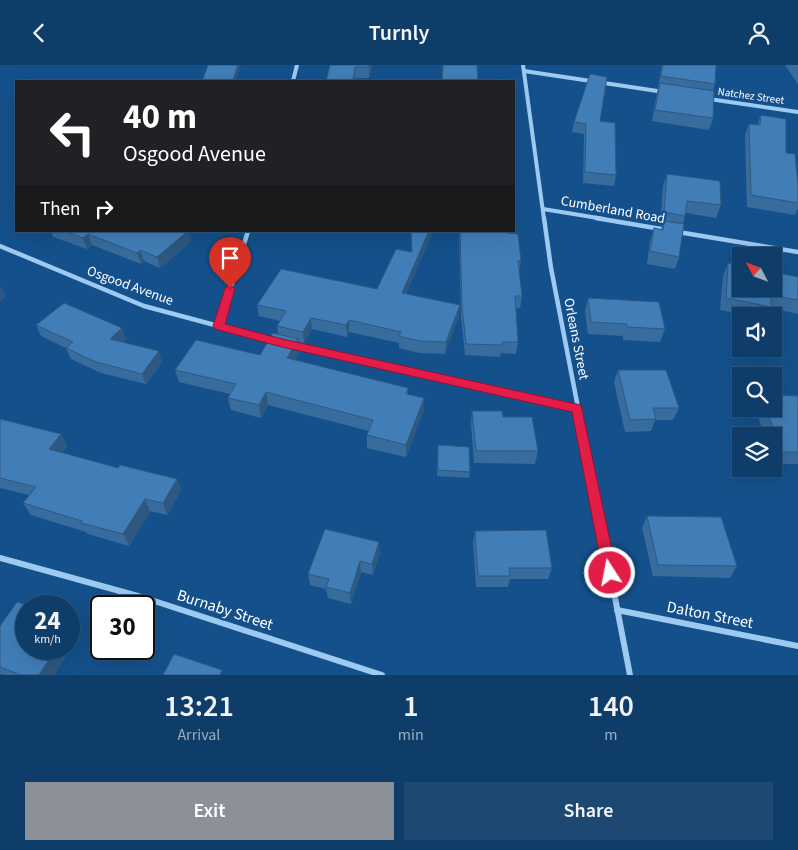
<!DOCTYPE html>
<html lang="en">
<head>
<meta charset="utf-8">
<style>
  body { margin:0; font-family:"Source Sans 3",sans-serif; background:#1d4871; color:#f1f3f6; height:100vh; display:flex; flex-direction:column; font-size:19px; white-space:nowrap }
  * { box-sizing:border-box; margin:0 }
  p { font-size:16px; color:#9baec0 }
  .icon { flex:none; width:28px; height:28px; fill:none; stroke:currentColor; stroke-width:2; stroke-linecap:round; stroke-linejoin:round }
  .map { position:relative; height:610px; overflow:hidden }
  .sheet { display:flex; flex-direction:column; background:#0f3d69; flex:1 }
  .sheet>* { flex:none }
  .guide { position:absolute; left:15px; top:15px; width:500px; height:152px; border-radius:0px; box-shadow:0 5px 20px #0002,0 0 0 1px #2f567d; background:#202124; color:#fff; overflow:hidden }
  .needle { width:32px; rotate:311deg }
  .tools { position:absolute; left:732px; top:182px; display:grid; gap:10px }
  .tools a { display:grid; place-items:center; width:50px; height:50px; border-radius:0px; background:#0f3d69; box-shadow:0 5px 20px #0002,0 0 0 1px #2f567d; font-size:25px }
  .speed { position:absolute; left:15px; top:530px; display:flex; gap:10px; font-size:25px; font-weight:700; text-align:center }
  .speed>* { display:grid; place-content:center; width:65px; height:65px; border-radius:50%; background:#0f3d69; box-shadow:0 5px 20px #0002,0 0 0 1px #2f567d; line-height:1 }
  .speed small { font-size:12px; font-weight:400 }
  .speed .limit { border:2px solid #111; border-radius:8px; background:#fff; color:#111 }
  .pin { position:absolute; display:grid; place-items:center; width:42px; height:42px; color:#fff; margin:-51px -21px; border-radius:50% 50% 50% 0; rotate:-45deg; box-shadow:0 0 5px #0007 }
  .pin .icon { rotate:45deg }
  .me { position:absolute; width:55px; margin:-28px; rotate:349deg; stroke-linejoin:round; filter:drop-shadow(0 0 4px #0008) }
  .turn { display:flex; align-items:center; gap:18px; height:105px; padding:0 25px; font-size:22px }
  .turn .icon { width:65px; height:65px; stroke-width:2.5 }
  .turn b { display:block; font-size:35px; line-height:42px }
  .then { display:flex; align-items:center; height:48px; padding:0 25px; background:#0003; gap:10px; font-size:19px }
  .eta { display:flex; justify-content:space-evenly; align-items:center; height:85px; text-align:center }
  .eta b { font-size:30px; font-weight:600; line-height:35px }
  .action { display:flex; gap:10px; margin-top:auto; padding:10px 25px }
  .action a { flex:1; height:58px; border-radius:0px; background:#8c9099; color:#fff; font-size:20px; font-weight:600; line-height:58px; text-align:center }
  .action a+a { background:#1d4871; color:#f1f3f6 }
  header { display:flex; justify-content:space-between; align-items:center; height:65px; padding:0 25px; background:#0f3d69; font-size:22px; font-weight:600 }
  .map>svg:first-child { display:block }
</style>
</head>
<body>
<header><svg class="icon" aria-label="back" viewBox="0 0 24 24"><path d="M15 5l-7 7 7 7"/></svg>Turnly<svg class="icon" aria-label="person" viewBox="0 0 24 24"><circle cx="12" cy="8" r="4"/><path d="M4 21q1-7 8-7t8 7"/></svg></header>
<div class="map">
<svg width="798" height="610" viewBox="0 0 798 610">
  <rect width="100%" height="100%" fill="#14518c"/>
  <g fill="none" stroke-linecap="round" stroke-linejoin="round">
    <!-- minor-far2 -->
    <g stroke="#9ec9f0" stroke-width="4">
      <polyline points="523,0 544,154"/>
      <polyline points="524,6 664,27"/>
      <polyline points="293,16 297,0"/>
      <polyline points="709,34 798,47"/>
      <polyline points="543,144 604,154"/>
    </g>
    <!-- minor-far1 -->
    <g stroke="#9ec9f0" stroke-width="4.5">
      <polyline points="544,153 551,203 580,353"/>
      <polyline points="596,153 667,165"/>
      <polyline points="678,167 798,187"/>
      <polyline points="0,181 144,241 274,276"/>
      <polyline points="219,261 248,166"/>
      <polyline points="295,281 577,343"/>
    </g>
    <!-- minor -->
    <g stroke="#9ec9f0" stroke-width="6">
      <polyline points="580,352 630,610"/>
      <polyline points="0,493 145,533 382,610"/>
      <polyline points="617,545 798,581"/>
    </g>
  </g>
  <!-- wall -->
  <g fill="#386c9d">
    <polygon points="330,0 372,0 369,13 356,13 355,16 326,16"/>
    <polygon points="662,0 716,0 715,19 713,26 713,53 709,65 652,56 658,22"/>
    <polygon points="785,0 798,0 798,19"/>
    <polygon points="761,50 786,88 798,120 798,143 795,150 747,142 745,70 749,59 757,60"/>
    <polygon points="600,56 616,110 614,121 583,118 584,69 572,67 574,57"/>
    <polygon points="667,109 721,140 716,153 686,148 683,159 679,192 675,204 647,199 650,176 654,163 661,165 662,160 660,160 663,121"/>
    <polygon points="16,136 16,146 13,139"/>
    <polygon points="51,166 188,166 191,177 160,203 144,196 141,199 92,180 87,184 53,172"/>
    <polygon points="433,166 406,228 459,251 445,289 419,288 399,283 399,278 349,267 347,272 312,264 304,279 299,277 300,286 295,295 408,323 408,329 424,333 424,345 406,392 367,383 367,370 369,366 268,340 261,353 231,345 228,333 230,329 179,317 175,305 260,290 278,269 277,261 280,256 259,251 257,240 377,224 411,187"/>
    <polygon points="459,166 505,166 506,168 521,196 519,207 522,231 520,243 516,243 518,277 516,289 501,288 500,292 465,290 461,253"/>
    <polygon points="728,198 798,212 798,249 771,243 767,251 749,251 720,245 723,211"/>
    <polygon points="588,233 665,264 660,277 623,275 623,271 588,269 585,246"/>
    <polygon points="36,260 126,274 123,277 162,297 146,319 101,308 71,294 66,283 41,271"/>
    <polygon points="618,305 679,343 673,355 655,355 651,366 625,367 614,317"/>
    <polygon points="798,331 798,399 775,399 774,395 774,371 765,371 755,344 774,344"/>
    <polygon points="472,346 503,352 538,386 535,399 474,398 471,359"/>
    <polygon points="0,354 61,369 67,381 62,388 118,403 177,414 181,426 167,450 150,446 129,481 88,469 86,467 31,450 23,438 29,430 0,423"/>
    <polygon points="438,380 470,407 469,413 437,411"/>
    <polygon points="647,451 737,501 730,513 653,511 642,463"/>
    <polygon points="475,466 552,503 548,514 510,514 508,522 476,522 473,477"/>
    <polygon points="380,488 373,510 361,507 351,539 328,533 326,524 310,520 308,509"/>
    <polygon points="74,556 81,567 54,610 3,610 0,609 0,561"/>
  </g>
  <!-- shaded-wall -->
  <g fill="#2e5880">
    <polygon points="238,0 241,0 236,16 233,16"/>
    <polygon points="369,0 372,0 369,13"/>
    <polygon points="355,2 355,16 353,16"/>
    <polygon points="188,166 191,177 160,203 157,192"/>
    <polygon points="429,166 433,166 402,239 402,228"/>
    <polygon points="88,169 92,180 87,184 83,173"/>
    <polygon points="140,185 144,196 141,199 137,188"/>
    <polygon points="0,220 6,232 0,236"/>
    <polygon points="460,240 459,251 445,289 446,277"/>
    <polygon points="311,253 312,264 304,279 303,267"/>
    <polygon points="349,255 349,267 347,272 346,260"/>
    <polygon points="122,263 126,274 114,285 110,274"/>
    <polygon points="298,274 300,286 289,305 287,293"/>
    <polygon points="159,286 162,297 146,319 142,309"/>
    <polygon points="266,327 268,340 261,353 259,340"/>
    <polygon points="424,333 424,345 406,392 406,380"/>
    <polygon points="61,369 67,381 56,396 49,384"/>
    <polygon points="177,414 181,426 167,450 163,438"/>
    <polygon points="145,434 150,446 129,481 123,469"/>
    <polygon points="379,477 380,488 373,510 372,499"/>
    <polygon points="360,496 361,507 351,539 350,528"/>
    <polygon points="74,556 81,567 54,610 39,610 56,584 69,584 69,564"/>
  </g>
  <!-- building -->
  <g fill="#417eb7" stroke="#2e5880">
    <polygon points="208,0 238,0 233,16 202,16"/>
    <polygon points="330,0 369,0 369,2 355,2 353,16 326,16"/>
    <polygon points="443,0 477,0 478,16 442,16"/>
    <polygon points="663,0 716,0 715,19 661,11"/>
    <polygon points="590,9 607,12 600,56 615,58 616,110 585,107 586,59 574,57"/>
    <polygon points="660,18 714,26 713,53 655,45"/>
    <polygon points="761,50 786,54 786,88 795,89 798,120 798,138 751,130 749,59 760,60"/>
    <polygon points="667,109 720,116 721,140 687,136 685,151 664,147"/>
    <polygon points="664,156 684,159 679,192 650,186 654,163 663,165"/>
    <polygon points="64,166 188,166 157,192 140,185 137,188 88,169 83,173"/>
    <polygon points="411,166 429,166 402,228 460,240 446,277 419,276 399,271 401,267 349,255 346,260 311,253 303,267 277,261 286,246 257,240 281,204 377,224 396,184 412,187"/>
    <polygon points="460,166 505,166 506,168 518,169 521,196 518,196 522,231 515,231 518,277 502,277 502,280 466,279 462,242"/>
    <polygon points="728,198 741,201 741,224 774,224 774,207 798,212 798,235 771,230 771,242 726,233"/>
    <polygon points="588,233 659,237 665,264 627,262 627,259 591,257"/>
    <polygon points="64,238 122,263 110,274 159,286 142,309 96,297 66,283 73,277 36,260"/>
    <polygon points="273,268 298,274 287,293 408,323 406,329 424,333 406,380 367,370 373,355 266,327 259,340 228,333 236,319 175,305 196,275 260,290"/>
    <polygon points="618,305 666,305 679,343 653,343 656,354 630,355"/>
    <polygon points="774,330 798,331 798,387 782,387 766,344 774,344"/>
    <polygon points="472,346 502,346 503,352 532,352 538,386 476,386"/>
    <polygon points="0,354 61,369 49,384 118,403 120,400 177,414 163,438 145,434 123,469 81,458 82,456 23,438 36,422 0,413"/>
    <polygon points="438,380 469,382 470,407 438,405"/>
    <polygon points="647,451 721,452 737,501 658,500"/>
    <polygon points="325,464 379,477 372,499 360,496 350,528 326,522 329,514 308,509"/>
    <polygon points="546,465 552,503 509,503 510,511 478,511 475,466"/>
    <polygon points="17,537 30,541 26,541 26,584 56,584 39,610 21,610 0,602 0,561"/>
    <polygon points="69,554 74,556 69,564"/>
    <polygon points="174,589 222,605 220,610 163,610"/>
  </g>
  <!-- route -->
  <polygon fill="#e11d48" stroke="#92132f" points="230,220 235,223 225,259 278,273 581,340 617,508 615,513 610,515 605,513 603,508 572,347 278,281 215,264 213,261 225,223"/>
  <g text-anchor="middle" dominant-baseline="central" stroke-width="4.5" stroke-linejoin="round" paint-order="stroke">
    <!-- far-street labels -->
    <g font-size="11" fill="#fff" stroke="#14518c">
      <text transform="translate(751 31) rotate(8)">Natchez Street</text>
    </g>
    <!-- street labels -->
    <g font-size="14" fill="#fff" stroke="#14518c">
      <text transform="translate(613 145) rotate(10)">Cumberland Road</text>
      <text transform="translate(130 221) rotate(20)">Osgood Avenue</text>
      <text transform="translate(576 274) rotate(79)">Orleans Street</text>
    </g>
    <!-- near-street labels -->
    <g font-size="16" fill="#fff" stroke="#14518c">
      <text transform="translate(225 545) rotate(18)">Burnaby Street</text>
      <text transform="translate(710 550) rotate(11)">Dalton Street</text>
    </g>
  </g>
</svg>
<div class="tools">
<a><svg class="needle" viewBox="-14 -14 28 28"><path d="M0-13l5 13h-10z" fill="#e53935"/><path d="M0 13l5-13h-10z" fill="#9baec0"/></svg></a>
<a><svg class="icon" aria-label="sound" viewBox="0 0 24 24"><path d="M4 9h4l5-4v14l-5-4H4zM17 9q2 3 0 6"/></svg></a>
<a><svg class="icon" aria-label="search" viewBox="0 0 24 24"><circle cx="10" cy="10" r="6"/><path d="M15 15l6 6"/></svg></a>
<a><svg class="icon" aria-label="layers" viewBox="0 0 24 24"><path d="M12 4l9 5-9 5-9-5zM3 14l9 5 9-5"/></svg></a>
</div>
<div class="speed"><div>24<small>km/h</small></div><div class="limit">30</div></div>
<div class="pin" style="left:230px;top:223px;background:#d93025"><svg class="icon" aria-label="arrive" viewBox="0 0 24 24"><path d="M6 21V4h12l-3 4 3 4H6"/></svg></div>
<svg class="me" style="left:610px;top:508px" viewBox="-20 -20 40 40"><circle r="17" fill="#e11d48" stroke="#fff" stroke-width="3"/><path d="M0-11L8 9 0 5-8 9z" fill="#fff"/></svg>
<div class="guide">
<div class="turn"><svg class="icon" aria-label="left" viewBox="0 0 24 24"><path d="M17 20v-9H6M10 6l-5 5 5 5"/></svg><div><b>40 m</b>Osgood Avenue</div></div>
<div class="then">Then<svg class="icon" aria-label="right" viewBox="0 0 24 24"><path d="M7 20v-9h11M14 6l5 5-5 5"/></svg></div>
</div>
</div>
<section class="sheet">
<div class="eta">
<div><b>13:21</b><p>Arrival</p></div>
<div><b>1</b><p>min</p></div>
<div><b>140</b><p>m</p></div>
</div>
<div class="action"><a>Exit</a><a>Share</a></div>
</section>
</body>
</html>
